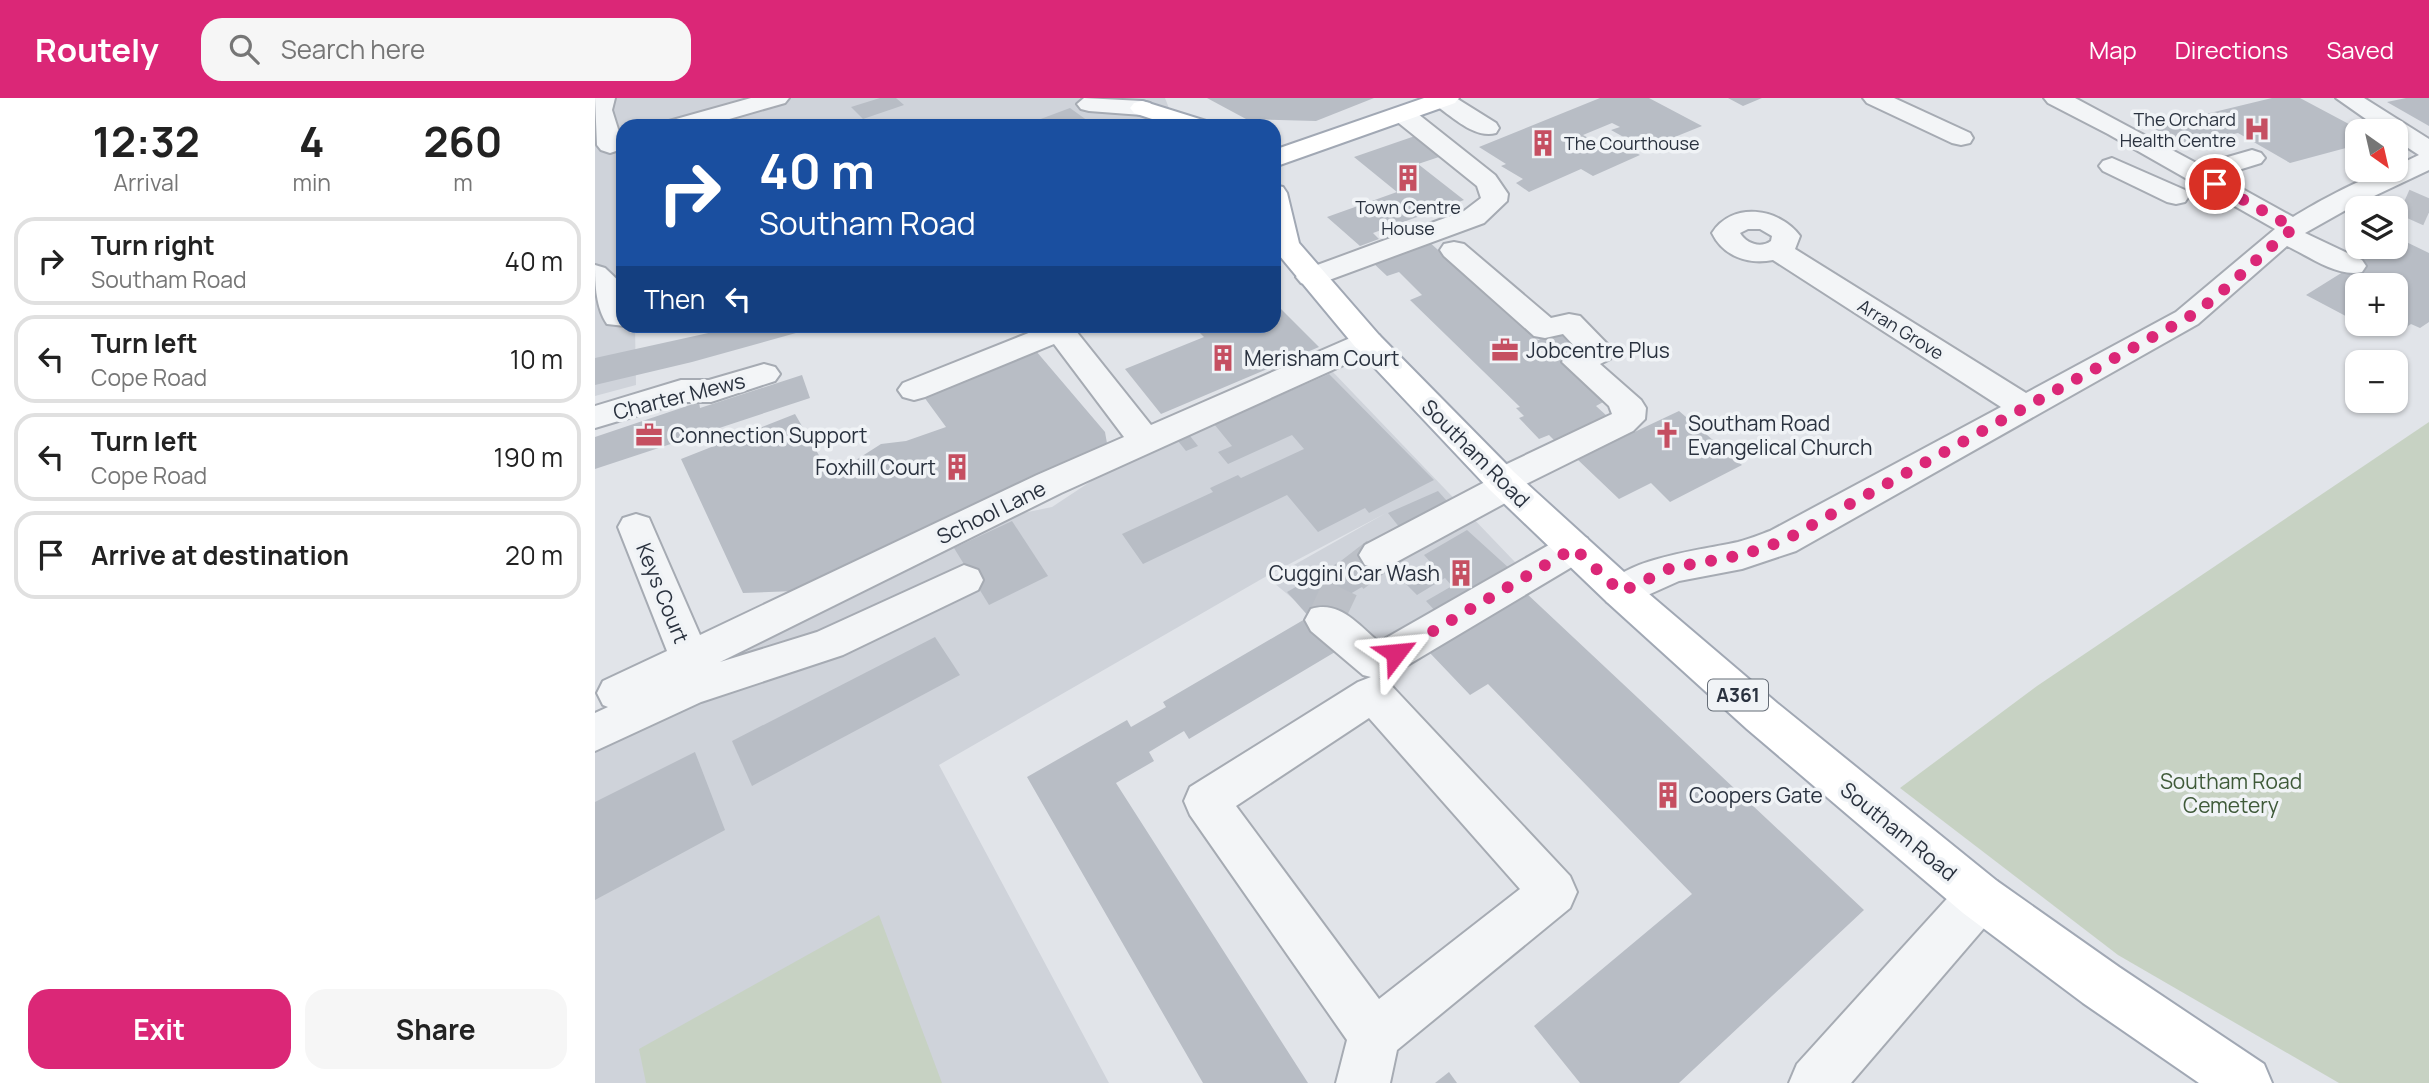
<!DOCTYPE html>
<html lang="en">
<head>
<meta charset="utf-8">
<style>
  body { margin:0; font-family:Manrope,sans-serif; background:#f6f6f6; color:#222; height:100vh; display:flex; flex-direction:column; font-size:26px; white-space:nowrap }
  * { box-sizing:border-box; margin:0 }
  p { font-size:23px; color:#767676 }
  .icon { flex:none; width:38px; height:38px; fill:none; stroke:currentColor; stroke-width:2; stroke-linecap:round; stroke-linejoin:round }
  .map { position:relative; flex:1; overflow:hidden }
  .side { display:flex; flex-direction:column; background:#fff; width:595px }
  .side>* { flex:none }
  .guide { position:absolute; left:21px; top:21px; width:665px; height:214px; border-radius:21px; box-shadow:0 2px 5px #0004; background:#1a4fa0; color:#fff; overflow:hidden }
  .needle { width:46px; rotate:146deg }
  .buttons { position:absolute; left:1750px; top:21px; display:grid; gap:14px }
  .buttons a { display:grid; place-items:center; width:63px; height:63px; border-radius:14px; background:#fff; box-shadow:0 2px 5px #0004; font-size:35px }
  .pin { position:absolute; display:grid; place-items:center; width:60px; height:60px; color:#fff; margin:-30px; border:4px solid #fff; border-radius:50%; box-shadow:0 2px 7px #0007 }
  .me { position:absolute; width:77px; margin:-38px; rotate:61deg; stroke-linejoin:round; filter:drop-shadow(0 0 5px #0008) }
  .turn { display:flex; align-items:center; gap:24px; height:147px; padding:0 28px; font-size:32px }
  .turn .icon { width:91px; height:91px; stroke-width:2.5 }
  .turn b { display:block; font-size:49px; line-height:60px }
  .then { display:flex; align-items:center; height:66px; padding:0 28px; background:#0003; gap:14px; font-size:26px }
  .eta { display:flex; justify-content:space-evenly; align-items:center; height:119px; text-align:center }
  .eta b { font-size:42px; font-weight:700; line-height:49px }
  .action { display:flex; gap:14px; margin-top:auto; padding:14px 28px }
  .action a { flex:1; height:80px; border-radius:21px; background:#db2777; color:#fff; font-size:28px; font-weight:700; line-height:80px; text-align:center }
  .action a+a { background:#f6f6f6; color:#222 }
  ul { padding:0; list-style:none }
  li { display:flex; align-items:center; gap:21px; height:88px; margin:0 14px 10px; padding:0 14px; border:4px solid #e0e0e0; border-radius:21px }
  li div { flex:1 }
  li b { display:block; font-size:26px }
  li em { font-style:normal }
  header { display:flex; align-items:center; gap:42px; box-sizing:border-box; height:98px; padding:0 35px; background:#db2777; color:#fff }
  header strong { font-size:33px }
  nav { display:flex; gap:38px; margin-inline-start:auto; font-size:24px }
  .search { width:490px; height:63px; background:#f6f6f6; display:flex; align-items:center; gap:18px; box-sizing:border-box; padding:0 24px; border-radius:21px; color:#767676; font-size:26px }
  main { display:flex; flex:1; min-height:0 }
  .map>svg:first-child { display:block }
</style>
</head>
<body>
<header>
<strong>Routely</strong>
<div class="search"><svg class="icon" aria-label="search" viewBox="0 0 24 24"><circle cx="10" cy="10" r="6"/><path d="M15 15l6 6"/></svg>Search here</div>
<nav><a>Map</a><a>Directions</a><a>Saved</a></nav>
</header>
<main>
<section class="side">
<div class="eta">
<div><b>12:32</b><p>Arrival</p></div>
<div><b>4</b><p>min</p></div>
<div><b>260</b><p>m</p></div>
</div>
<ul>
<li><svg class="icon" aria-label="right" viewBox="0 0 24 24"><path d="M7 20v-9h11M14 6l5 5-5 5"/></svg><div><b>Turn right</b><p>Southam Road</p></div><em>40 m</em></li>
<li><svg class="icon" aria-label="left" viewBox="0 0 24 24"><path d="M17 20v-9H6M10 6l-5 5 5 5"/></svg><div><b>Turn left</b><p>Cope Road</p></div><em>10 m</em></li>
<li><svg class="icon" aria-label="left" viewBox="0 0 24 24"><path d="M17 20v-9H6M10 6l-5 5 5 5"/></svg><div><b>Turn left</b><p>Cope Road</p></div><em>190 m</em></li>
<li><svg class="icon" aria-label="arrive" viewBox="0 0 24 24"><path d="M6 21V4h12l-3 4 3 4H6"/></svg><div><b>Arrive at destination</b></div><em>20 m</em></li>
</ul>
<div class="action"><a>Exit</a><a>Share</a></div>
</section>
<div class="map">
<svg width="1834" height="985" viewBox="0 0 1834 985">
  <rect width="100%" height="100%" fill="#e1e4e9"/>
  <!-- built -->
  <g fill="#cfd3da">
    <polygon points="0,0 570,0 581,28 28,28 28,228 40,228 41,287 0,298"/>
    <polygon points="737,273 941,486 790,577 674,481 791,415 670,479 344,667 514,985 0,985 0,622 418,417 457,409 513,372"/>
  </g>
  <!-- green -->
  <g fill="#c7d2c3">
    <polygon points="1834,324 1834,985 1744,985 1523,857 1305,690 1442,588"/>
    <polygon points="284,817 347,985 51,985 44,951"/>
  </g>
  <!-- building -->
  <g fill="#b8bdc5">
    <polygon points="285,0 301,0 309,7 268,21 256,9"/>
    <polygon points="612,0 779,0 721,23 651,21"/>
    <polygon points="1005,0 1054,0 1107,28 1050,51 1016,32 1025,29 1017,25 988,37 1018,54 1030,49 1045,57 998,78 986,71 934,94 921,85 928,81 906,68 911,66 884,49"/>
    <polygon points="1133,0 1167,0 1148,8"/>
    <polygon points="1677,0 1705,0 1767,33 1762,33 1762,47 1695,65 1643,35 1588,48 1557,29"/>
    <polygon points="1811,0 1834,0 1834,28 1792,4"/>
    <polygon points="475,10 500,28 438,28 435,25"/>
    <polygon points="820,38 847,58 823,66 869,102 778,135 784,141 765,148 732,119 802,94 759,59"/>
    <polygon points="1803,140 1834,155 1834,224 1825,230 1816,226 1803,235 1780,234 1765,226 1801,226 1801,187 1762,187 1762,224 1711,197 1772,159 1758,153 1766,149 1801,149"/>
    <polygon points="832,142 943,242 965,233 987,252 965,262 1010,303 1001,308 1012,318 959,342 954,337 944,341 924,320 929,318 921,310 925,309 815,202 827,197 804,174 792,178 776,163"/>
    <polygon points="679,204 724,249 566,316 530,271 609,239 598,228 679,228"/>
    <polygon points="145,228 226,228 97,264 0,287 0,260"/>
    <polygon points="441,253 510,334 513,351 201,493 148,495 86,361 200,316 236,378 286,346 311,343 351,329 329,299"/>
    <polygon points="734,276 839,382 774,415 770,410 723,434 692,397 548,466 527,436 618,394 615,390 643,377 646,380 709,351 697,337 633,366 623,354 637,348 619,326"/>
    <polygon points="207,277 215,300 0,371 0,339 104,304 105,310"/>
    <polygon points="1084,313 1147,367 1075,404 1056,385 1024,401 982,361"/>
    <polygon points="595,338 603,348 591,353 583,343"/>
    <polygon points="843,393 860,412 809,435 793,415"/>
    <polygon points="417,423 453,478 394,507 359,450"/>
    <polygon points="872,432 915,471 843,516 831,503 857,488 850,480 822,497 809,484 838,467 829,457"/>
    <polygon points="774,447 797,471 715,520 692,494"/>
    <polygon points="930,494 1269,812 1084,985 985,985 939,928 1097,796 893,586 875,597 834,554"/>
    <polygon points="710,521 740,554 594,641 589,633 554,654 559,663 521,685 713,985 608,985 432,679 532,622 536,629 571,609 568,604"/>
    <polygon points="340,539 365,577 157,688 137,643"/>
    <polygon points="100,654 130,732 0,802 0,704"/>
    <polygon points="854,974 862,985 840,985"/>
  </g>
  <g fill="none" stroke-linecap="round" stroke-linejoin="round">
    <!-- minor-tunnel-far1 -->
    <polyline stroke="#bcc0c7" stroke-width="27" stroke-dasharray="27 14" stroke-linecap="butt" points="1809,104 1834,115"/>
    <!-- minor-tunnel -->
    <polyline stroke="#bcc0c7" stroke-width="36" stroke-dasharray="36 18" stroke-linecap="butt" points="730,522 748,484 783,457"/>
    <defs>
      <g id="minor">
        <polygon points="0,0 20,0 17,12 28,47 24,52 15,55 6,52 2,47"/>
        <polygon points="156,0 194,0 190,5 110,28 71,28 74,23"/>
        <polygon points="489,0 547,3 555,5 559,10 555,15 547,17 494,13 486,11 482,6"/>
        <path d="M 837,0 L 861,0 L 901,25 L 904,30 L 901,35 C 879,41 857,18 840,7 Z"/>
        <polygon points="1268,0 1299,0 1375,35 1378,40 1375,45 1366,47 1357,45 1272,5"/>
        <path d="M 1449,0 L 1480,0 L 1605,67 L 1657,52 L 1666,55 L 1670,60 L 1666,65 L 1624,78 L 1698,119 C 1719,106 1779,72 1801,72 L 1801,68 L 1824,57 L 1801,42 L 1801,33 L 1788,33 L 1741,0 L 1769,0 L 1834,41 L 1834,72 L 1758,108 L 1710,135 L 1767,162 L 1771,168 L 1767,174 C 1743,180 1714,158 1692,148 L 1603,226 L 1201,453 L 1147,471 L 1084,483 L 1026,509 L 1012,504 L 1007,494 C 1025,460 1108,452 1143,444 C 1154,441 1164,437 1175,433 L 1406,309 L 1178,162 C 1153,167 1128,158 1117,135 C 1137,103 1185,110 1205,138 L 1200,151 L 1431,295 L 1581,214 L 1680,131 L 1513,36 L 1453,5 ZM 1153,131 L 1165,131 L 1177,138 L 1176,143 C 1165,151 1151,145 1145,135 Z"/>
        <polygon points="809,10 818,12 900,77 913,96 912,103 889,125 726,185 716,188 706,185 701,179 706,173 869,113 886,100 882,88 800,22 797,17 800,12"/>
        <polygon points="1517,60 1590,92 1594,98 1590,104 1581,106 1572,104 1508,73 1504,68 1508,63"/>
        <polygon points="859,144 869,146 956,220 974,216 985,218 1020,254 1015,261 1005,266 1046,302 1051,310 1050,321 1038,333 929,387 925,397 796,467 783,471 770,467 764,457 770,447 890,384 895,374 1017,316 1014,308 967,264 972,257 983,252 968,236 950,240 939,238 849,158 845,152 849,146"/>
        <path d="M 0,167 L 10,170 L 28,187 L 30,228 L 12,226 C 1,210 0,187 0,167 Z"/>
        <polygon points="451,228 477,228 556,327 762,237 773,234 784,237 789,244 784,251 466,395 125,564 222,534 369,467 383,472 388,482 383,492 248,557 106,604 0,653 0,615 13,609 8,607 2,595 8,583 72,553 23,429 28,420 41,416 54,420 105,537 442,377 529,339 459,246 330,299 319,302 308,299 303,292 308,285"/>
        <polygon points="169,266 180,269 185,276 180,283 116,304 87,304 0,330 0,308 86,282 114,282"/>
        <path d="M 979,436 L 992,440 L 998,450 L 992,460 L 796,577 L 784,581 L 793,584 L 975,778 L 982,794 L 975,810 L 802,952 L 795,985 L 741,985 L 752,942 L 595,717 L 589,703 L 595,689 L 763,584 L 776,579 L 768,577 L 716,533 L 710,522 L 716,511 C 745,502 763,527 784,544 L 966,440 ZM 774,620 L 925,791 L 784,901 L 641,708 Z"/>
        <polygon points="1385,776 1402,783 1409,799 1402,815 1256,985 1194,985 1202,966 1368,783"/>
      </g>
      <g id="major">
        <polygon points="829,0 864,0 860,5 679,69 679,52"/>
        <polygon points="547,3 611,23 614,28 578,28 539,15 535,10 539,5"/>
        <polygon points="679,87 688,89 692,95 704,145 784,237 919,374 1040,484 1182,605 1402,783 1524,869 1669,966 1677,985 1604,985 1488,905 1368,815 1152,631 1012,504 895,392 762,251 679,151"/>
      </g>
    </defs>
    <!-- minor casing -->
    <use href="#minor" stroke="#a6abb3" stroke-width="4"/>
    <!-- major casing -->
    <use href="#major" stroke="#a1a8b4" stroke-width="4"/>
    <!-- minor -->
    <use href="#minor" fill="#f3f5f7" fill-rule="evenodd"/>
    <!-- major -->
    <use href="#major" fill="#fff" fill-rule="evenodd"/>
  </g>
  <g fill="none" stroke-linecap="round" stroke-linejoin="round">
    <!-- route -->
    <path stroke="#db2777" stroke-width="12" stroke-dasharray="0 21.6" d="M 801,555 L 979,450 L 1026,494 L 1076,470 L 1147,457 L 1188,443 L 1592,220 C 1632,194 1662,158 1699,130 L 1620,86"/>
  </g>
  <!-- icons -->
  <defs>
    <symbol id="hospital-bare" viewBox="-9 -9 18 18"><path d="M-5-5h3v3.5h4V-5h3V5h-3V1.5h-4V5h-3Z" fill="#c54f61" stroke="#f0f3f6" stroke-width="2.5" paint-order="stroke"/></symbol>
    <symbol id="building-bare" viewBox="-9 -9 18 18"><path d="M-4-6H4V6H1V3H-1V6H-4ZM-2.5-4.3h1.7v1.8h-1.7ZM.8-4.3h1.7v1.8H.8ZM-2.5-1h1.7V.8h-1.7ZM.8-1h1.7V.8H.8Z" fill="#c54f61" stroke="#f0f3f6" stroke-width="2.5" paint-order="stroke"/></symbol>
    <symbol id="office-bare" viewBox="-9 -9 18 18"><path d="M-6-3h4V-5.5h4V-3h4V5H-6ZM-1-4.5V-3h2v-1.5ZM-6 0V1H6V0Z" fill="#c54f61" stroke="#f0f3f6" stroke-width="2.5" paint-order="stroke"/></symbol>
    <symbol id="church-bare" viewBox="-9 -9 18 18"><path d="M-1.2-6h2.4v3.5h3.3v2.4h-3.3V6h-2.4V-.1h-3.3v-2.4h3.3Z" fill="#c54f61" stroke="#f0f3f6" stroke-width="2.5" paint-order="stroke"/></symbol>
  </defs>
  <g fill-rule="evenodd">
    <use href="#hospital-bare" x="1643" y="12" width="38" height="38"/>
    <use href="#building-bare" x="929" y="26" width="38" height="38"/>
    <use href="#building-bare" x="794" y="61" width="38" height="38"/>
    <use href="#office-bare" x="891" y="233" width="38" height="38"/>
    <use href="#building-bare" x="609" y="241" width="38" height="38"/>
    <use href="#office-bare" x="35" y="318" width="38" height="38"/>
    <use href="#church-bare" x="1053" y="318" width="38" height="38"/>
    <use href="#building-bare" x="343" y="350" width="38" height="38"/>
    <use href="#building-bare" x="847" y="456" width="38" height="38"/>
    <use href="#building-bare" x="1054" y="678" width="38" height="38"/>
  </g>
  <g text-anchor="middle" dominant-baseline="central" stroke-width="7" stroke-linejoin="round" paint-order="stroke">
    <!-- far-poi labels -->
    <g font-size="18" fill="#2a323f" stroke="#f0f3f6" text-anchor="end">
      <text x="1641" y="21">The Orchard<tspan x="1641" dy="21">Health Centre</tspan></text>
      <text x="969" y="45" text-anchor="start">The Courthouse</text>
      <text x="813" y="109" text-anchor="middle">Town Centre<tspan x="813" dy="21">House</tspan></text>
    </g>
    <!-- far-street labels -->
    <g font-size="18" fill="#2a323f" stroke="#f0f3f6">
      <text transform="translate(1306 231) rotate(32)">Arran Grove</text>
    </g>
    <!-- shield labels -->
    <rect fill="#f0f3f6" stroke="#656c76" stroke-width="2" x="1113" y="581.5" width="60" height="31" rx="5"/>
    <g font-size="19" font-weight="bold" fill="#2a323f">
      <text x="1143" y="597">A361</text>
    </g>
    <!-- poi labels -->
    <g font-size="21" fill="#2a323f" stroke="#f0f3f6" text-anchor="start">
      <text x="931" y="252">Jobcentre Plus</text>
      <text x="649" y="260">Merisham Court</text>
      <text x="1093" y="325">Southam Road<tspan x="1093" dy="24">Evangelical Church</tspan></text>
      <text x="75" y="337">Connection Support</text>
      <text x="341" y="369" text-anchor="end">Foxhill Court</text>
      <text x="845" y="475" text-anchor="end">Cuggini Car Wash</text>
      <text x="1094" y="697">Coopers Gate</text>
    </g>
    <!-- street labels -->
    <g font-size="21" fill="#2a323f" stroke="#f0f3f6">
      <text transform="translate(84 298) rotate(-14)">Charter Mews</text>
      <text transform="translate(881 355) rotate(45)">Southam Road</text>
      <text transform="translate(396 414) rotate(-26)">School Lane</text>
      <text transform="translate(68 495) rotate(68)">Keys Court</text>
      <text transform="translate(1304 733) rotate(39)">Southam Road</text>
    </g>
    <!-- park labels -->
    <g font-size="21" fill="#3f5a39" stroke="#f0f3f6">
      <text x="1636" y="683">Southam Road<tspan x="1636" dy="24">Cemetery</tspan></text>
    </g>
  </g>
</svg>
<div class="buttons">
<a><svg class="needle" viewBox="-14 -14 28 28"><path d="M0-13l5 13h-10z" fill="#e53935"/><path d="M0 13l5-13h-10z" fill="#767676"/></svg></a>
<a><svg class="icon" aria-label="layers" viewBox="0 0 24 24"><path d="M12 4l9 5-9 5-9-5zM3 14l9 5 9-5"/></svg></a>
<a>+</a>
<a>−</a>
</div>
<div class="pin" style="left:1620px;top:86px;background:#d93025"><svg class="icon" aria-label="arrive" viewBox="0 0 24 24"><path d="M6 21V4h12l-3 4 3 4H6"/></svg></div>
<svg class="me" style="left:801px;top:555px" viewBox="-20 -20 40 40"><path d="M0-17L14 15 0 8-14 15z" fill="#db2777" stroke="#fff" stroke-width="4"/></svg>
<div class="guide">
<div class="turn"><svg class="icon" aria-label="right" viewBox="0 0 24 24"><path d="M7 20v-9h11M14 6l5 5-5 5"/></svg><div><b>40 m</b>Southam Road</div></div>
<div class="then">Then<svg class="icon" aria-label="left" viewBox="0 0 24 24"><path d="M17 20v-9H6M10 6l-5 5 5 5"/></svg></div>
</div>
</div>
</main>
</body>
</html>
